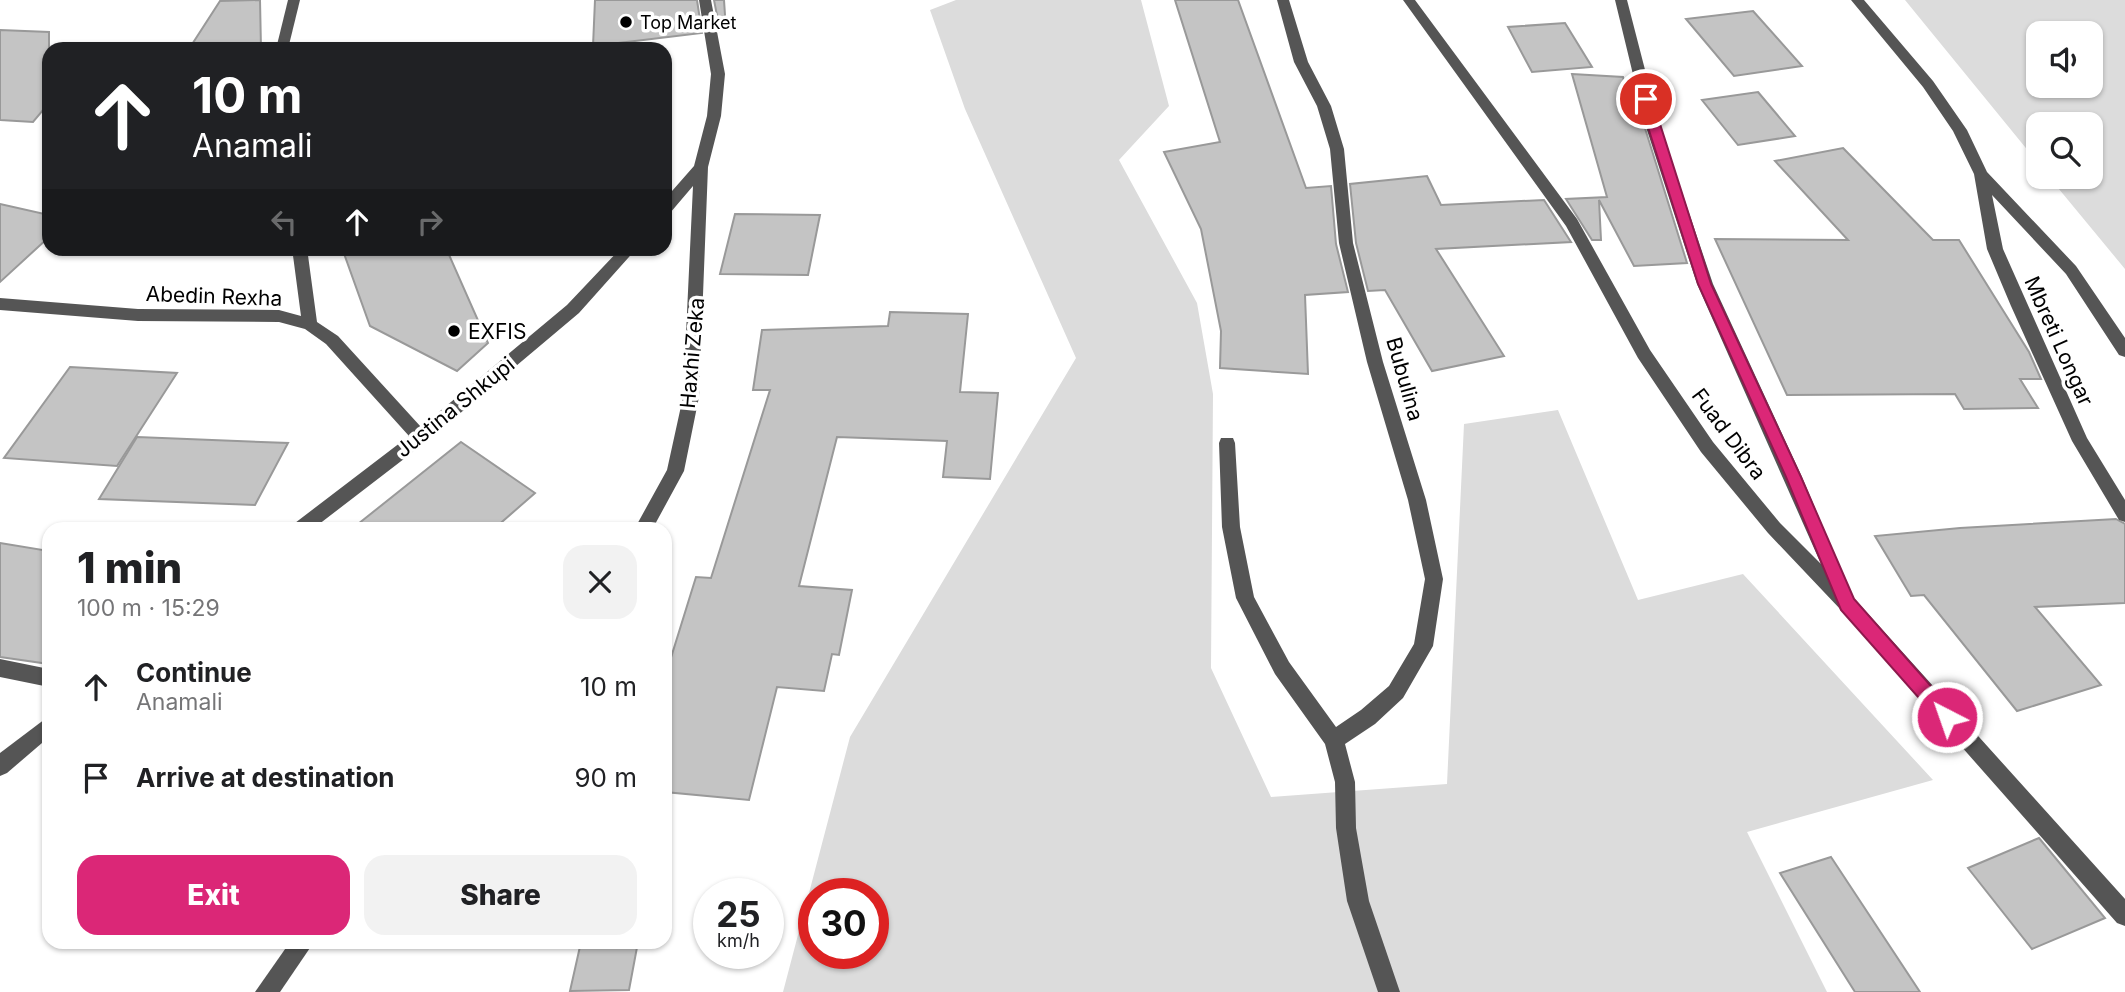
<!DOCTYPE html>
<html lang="en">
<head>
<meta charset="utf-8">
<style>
  body { margin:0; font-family:Inter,sans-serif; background:#f2f2f2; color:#202124; height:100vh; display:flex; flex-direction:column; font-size:26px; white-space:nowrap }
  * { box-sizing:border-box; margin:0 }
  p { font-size:23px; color:#757577 }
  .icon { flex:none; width:38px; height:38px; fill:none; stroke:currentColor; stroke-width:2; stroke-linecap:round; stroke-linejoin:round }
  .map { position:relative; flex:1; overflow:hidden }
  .details { position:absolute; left:42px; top:522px; width:630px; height:427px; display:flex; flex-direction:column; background:#fff; border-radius:21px; box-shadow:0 2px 5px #0004 }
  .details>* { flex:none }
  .hud { position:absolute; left:42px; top:42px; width:630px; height:214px; border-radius:21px; box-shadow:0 2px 5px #0004; background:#202124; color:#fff; overflow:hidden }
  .tools { position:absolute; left:2026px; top:21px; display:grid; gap:14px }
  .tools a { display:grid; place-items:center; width:77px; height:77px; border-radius:14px; background:#fff; box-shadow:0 2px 5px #0004; font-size:35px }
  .speed { position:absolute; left:693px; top:878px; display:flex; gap:14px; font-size:35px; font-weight:700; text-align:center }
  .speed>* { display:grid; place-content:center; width:91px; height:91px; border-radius:50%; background:#fff; box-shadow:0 2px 5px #0004; line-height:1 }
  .speed small { font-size:18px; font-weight:400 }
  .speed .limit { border:10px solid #d22; background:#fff; color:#111 }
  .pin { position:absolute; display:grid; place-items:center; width:60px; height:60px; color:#fff; margin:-30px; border:4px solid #fff; border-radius:50%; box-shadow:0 2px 7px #0007 }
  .me { position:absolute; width:77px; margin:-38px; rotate:319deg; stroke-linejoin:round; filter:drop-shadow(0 0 5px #0008) }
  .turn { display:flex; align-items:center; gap:24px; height:147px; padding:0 35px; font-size:32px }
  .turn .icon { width:91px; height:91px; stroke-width:2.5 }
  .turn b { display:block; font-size:49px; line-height:60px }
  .lanes { display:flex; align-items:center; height:66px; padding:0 35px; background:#0003; justify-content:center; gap:35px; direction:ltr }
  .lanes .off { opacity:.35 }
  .round { display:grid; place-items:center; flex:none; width:74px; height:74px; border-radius:21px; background:#f2f2f2 }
  .headline { display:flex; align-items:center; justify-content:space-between; height:119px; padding:0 35px }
  h1 { font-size:42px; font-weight:800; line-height:52px }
  .primary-button { display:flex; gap:14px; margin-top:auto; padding:14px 35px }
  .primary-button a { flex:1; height:80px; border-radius:21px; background:#db2777; color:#fff; font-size:28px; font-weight:800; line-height:80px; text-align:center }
  .primary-button a+a { background:#f2f2f2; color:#202124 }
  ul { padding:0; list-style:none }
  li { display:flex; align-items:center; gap:21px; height:91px; padding:0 35px }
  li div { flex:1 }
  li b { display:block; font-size:26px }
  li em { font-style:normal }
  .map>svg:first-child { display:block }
</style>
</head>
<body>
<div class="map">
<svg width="2125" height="992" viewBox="0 0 2125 992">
  <rect width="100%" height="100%" fill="#fff"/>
  <!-- green -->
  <g fill="#dcdcdc" fill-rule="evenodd">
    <path d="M 956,0 L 1141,0 L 1169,106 L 1119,160 L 1197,303 L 1213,394 L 1211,668 L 1271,797 L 1447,784 L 1464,424 L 1558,410 L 1638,600 L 1743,574 L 1933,780 L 1747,832 L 1827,992 L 783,992 L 850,737 L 1076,358 L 965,109 L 930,10 ZM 814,894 L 873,894 L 873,954 L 814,954 Z"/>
    <path d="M 1905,0 L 2125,0 L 2125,269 L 2049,177 L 2091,177 L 2091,124 L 2039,124 L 2039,164 ZM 2039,33 L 2091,33 L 2091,86 L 2039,86 Z"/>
  </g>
  <!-- building -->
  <g fill="#c4c4c4" stroke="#999" stroke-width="2">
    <polygon points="260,0 261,49 189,49 220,1"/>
    <polygon points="595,0 697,0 702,33 593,46"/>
    <polygon points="714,0 724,0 726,30 720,31"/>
    <polygon points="1175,0 1238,0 1306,188 1331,186 1336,244 1348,292 1305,295 1308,374 1220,368 1221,331 1201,229 1164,152 1220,142"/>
    <polygon points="1753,11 1802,66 1734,76 1686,19"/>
    <polygon points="1565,23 1592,67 1532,72 1508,27"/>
    <polygon points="0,30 49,32 49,103 33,122 0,120"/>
    <polygon points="1572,74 1623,77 1632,110 1639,109 1687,263 1634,266 1599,200 1601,240 1592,240 1566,199 1607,197"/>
    <polygon points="1758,92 1795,136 1738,145 1702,100"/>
    <polygon points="1843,148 1933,240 1959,240 2029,352 2041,379 2020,379 2038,408 1964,409 1955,394 1787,395 1715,239 1848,240 1775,161"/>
    <polygon points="1427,176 1441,205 1544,200 1571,242 1436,249 1504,356 1432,371 1385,290 1368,291 1356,243 1350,184"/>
    <polygon points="0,204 49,215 49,237 0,282"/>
    <polygon points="735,214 820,215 808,275 720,274"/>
    <polygon points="342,248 446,248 488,343 457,371 370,326"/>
    <polygon points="890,312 968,314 960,392 998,393 990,479 943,477 947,441 837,437 799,586 852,590 839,655 832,654 824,691 777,687 749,800 665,792 665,677 696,577 711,578 770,390 753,390 762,330 888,326"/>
    <polygon points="70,367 177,373 117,466 4,458"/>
    <polygon points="137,437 288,443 255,505 99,499"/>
    <polygon points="461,442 535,493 495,528 353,528"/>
    <polygon points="2116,519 2125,524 2125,603 2035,607 2101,685 2017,711 1924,595 1911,596 1875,536 1960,528"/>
    <polygon points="0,543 49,551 49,664 0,657"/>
    <polygon points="2039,838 2105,918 2032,949 1968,868"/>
    <polygon points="1831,857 1920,992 1855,992 1780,873"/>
    <polygon points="581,942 638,942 629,990 570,991"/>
  </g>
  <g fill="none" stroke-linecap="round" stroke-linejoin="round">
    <!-- minor -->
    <g fill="#555" fill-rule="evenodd">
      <polygon points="288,0 300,0 288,49 276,49"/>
      <polygon points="699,0 711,0 725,74 721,116 708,167 699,397 684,471 653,528 635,528 667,470 683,397 693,186 670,213 665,214 665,199 694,166 707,116 711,74"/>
      <polygon points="1277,0 1289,0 1308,62 1331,106 1344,149 1353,243 1383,362 1426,500 1443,579 1433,646 1403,698 1375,724 1345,744 1355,782 1356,828 1369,901 1400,992 1378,992 1347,901 1336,828 1335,782 1325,744 1275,674 1236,598 1222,527 1219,443 1221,438 1233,438 1235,443 1240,527 1254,597 1289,662 1336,727 1361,710 1389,686 1414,644 1425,579 1408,500 1367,362 1339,243 1330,149 1317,106 1294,62"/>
      <polygon points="1403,0 1415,0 1577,219 1650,350 1713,442 1780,523 1821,564 1697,284 1645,124 1615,0 1627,0 1659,124 1713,284 1802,477 1852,596 2125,899 2125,926 2117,923 1841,610 1768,533 1701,452 1638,358 1566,226"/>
      <polygon points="1851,0 1864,0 1933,81 1967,130 1987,172 2076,266 2125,338 2125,357 2119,355 2066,274 1992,195 2003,249 2087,438 2125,500 2125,522 2119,520 2072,441 2011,306 1987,249 1974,174 1953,131 1923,87"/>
      <polygon points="292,248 307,248 317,322 338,336 421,427 567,305 621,248 637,248 579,313 426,442 314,528 292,528 295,523 409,436 326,344 305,329 279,322 138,321 0,310 0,298 138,309 279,310 301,316"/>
      <polygon points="0,659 49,669 49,687 0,677"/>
      <polygon points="49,716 49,737 7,773 0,776 0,753"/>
      <polygon points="290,942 314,942 280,992 255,992"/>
    </g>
  </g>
  <!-- route -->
  <polygon fill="#db2777" stroke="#8e194d" stroke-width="2" points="1646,95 1652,99 1711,284 1801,477 1854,599 1953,711 1956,717 1953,723 1947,726 1941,723 1841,610 1786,477 1698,284 1639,99"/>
  <!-- markers -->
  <g fill="#000" stroke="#fff" stroke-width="2.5">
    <circle cx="626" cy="22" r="7"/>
    <circle cx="454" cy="331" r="7"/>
  </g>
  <g text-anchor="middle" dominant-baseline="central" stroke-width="7" stroke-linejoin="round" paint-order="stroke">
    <!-- far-poi labels -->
    <g font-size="18" fill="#000" stroke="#fff" text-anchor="start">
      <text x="640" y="22">Top Market</text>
    </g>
    <!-- street labels -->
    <g font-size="21" fill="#000" stroke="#fff">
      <text transform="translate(214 296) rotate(2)">Abedin Rexha</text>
      <text transform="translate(2059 341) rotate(66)">Mbreti Longar</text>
      <text transform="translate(692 353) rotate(-85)">Haxhi Zeka</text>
      <text transform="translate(1405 379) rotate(74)">Bubulina</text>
      <text transform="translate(455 407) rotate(-39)">Justina Shkupi</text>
      <text transform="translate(1729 434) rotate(53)">Fuad Dibra</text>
    </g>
    <!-- poi labels -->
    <g font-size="21" fill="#000" stroke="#fff" text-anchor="start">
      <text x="468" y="331">EXFIS</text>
    </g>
  </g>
</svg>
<div class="tools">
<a><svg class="icon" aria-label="sound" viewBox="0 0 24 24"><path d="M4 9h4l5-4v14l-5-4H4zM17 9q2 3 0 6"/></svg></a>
<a><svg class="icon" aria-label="search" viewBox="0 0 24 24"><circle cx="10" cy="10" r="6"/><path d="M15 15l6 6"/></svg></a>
</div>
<div class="speed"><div>25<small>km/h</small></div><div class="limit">30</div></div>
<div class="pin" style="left:1646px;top:99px;background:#d93025"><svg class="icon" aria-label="arrive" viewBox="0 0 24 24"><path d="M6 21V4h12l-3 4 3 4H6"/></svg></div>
<svg class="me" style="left:1947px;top:717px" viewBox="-20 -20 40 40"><circle r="17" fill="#db2777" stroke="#fff" stroke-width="3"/><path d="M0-11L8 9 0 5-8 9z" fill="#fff"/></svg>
<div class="hud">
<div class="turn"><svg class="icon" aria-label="ahead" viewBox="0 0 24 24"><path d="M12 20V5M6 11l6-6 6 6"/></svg><div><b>10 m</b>Anamali</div></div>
<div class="lanes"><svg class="icon off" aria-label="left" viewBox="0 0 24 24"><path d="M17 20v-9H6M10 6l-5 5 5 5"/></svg><svg class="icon" aria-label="ahead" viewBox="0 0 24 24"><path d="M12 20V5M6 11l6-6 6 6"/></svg><svg class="icon off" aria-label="right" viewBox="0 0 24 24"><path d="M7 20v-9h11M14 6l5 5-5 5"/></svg></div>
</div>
<section class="details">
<div class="headline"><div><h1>1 min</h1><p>100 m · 15:29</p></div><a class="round"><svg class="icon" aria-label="close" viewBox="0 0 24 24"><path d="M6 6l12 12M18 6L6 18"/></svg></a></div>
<ul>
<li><svg class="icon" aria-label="ahead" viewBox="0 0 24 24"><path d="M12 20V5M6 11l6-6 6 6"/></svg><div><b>Continue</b><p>Anamali</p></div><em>10 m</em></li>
<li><svg class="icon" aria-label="arrive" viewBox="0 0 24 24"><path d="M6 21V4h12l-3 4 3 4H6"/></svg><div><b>Arrive at destination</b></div><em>90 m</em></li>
</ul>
<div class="primary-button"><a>Exit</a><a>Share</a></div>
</section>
</div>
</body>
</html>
